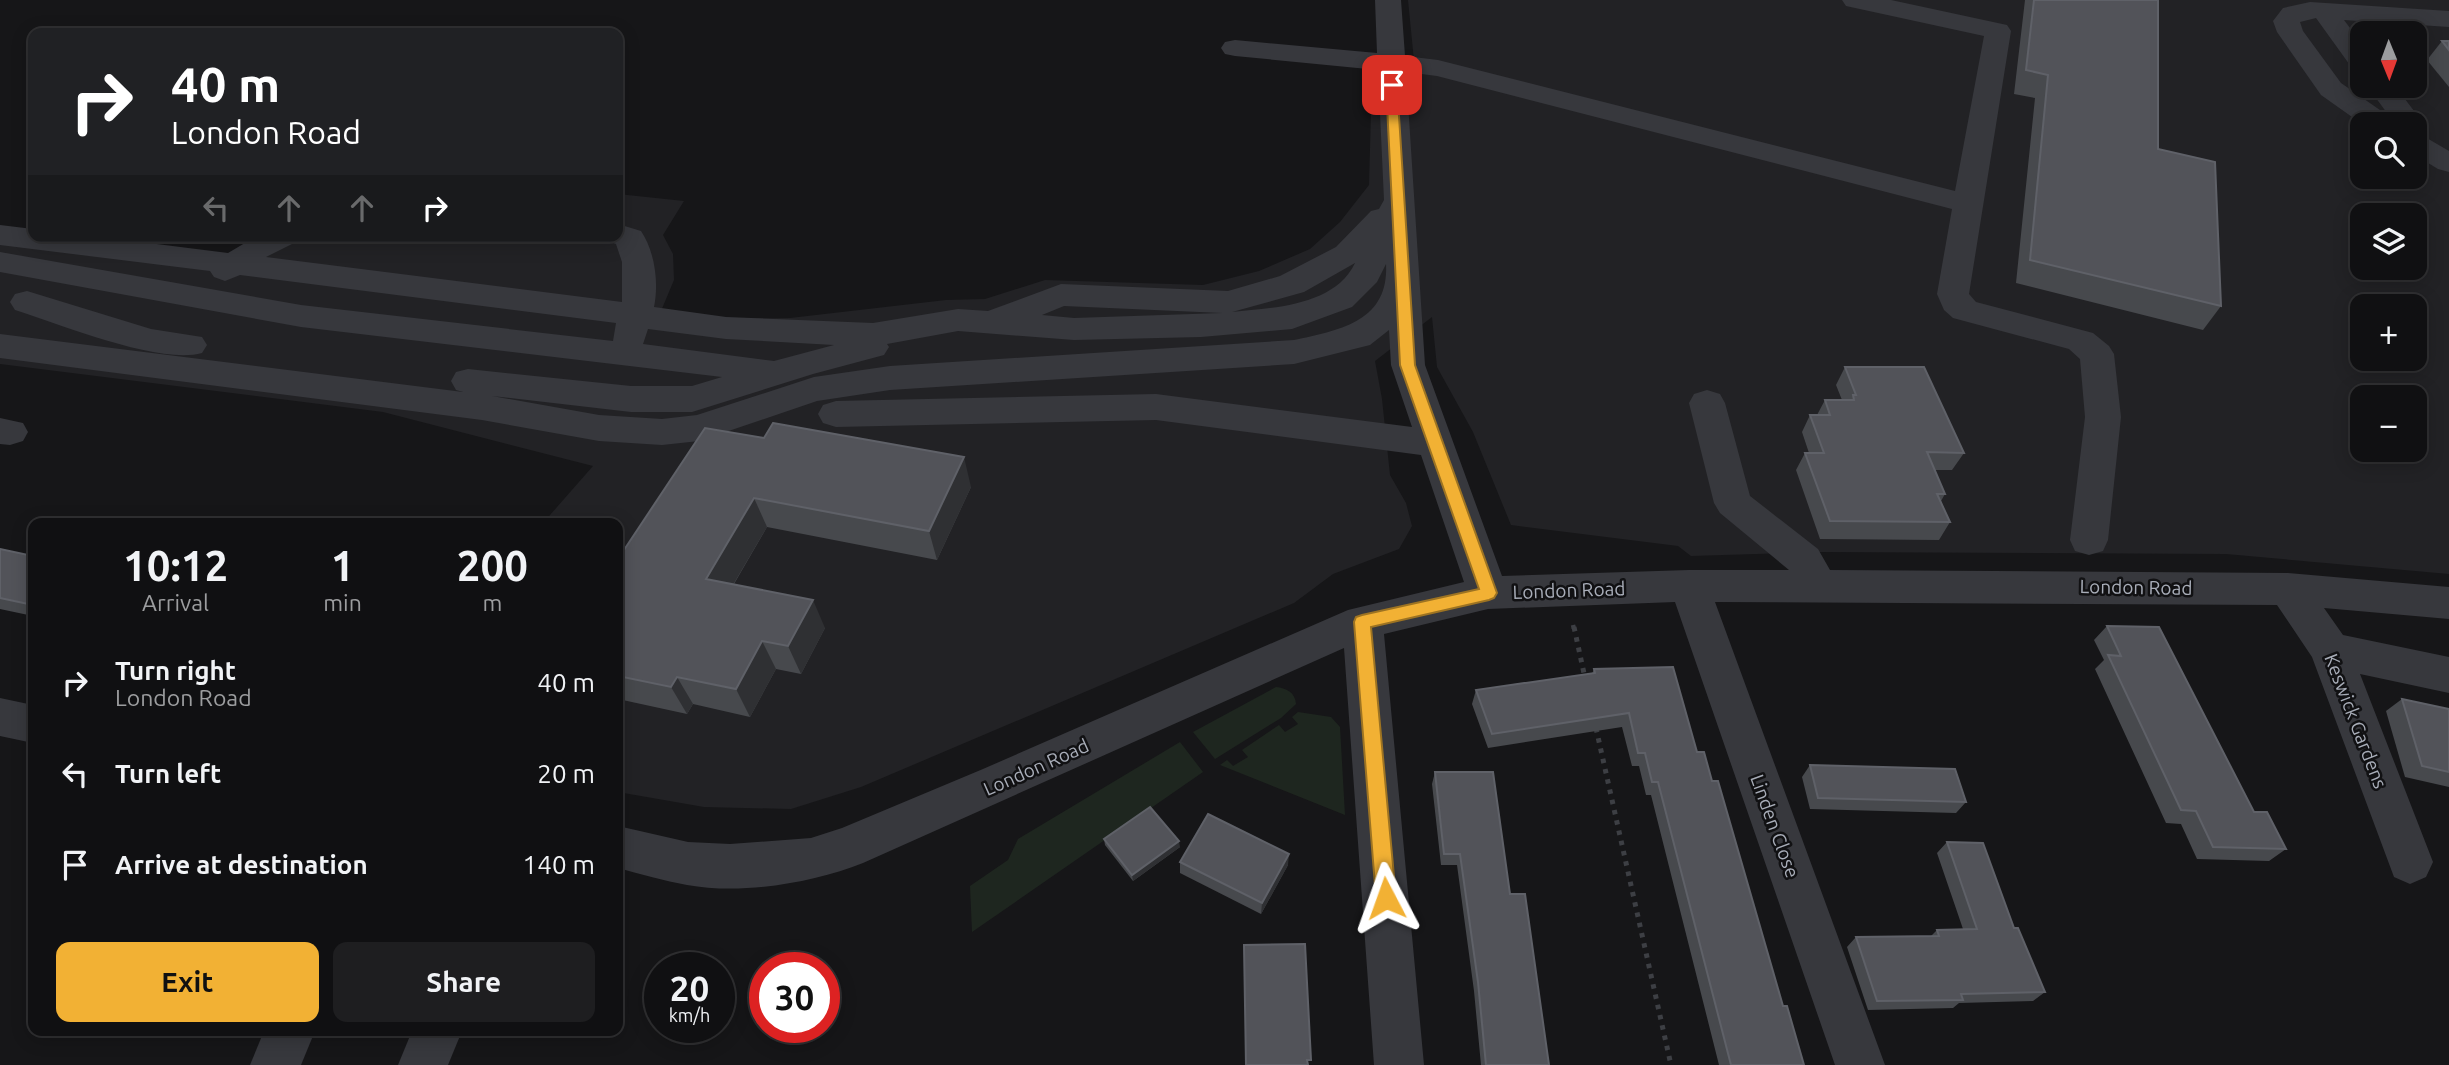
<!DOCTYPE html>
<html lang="en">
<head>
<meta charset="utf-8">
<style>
  body { margin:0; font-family:Ubuntu,sans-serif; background:#1e1e20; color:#f1f3f6; height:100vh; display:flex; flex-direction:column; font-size:26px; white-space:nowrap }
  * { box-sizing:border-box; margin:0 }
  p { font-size:23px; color:#9c9d9f }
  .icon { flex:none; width:38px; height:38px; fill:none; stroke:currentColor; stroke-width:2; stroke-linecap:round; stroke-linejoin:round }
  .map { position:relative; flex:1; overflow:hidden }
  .side { position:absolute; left:28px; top:518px; width:595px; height:518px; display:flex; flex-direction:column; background:#101012; border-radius:14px; box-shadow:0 4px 18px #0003,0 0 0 2px #303032 }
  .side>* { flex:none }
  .top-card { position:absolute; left:28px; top:28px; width:595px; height:214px; border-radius:14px; box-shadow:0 4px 18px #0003,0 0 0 2px #303032; background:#202124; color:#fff; overflow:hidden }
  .needle { width:46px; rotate:179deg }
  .tools { position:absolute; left:2350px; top:21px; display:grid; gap:14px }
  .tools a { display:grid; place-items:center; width:77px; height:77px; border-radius:14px; background:#101012; box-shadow:0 4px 18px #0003,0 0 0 2px #303032; font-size:35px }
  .speed { position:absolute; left:644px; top:952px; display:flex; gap:14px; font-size:35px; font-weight:700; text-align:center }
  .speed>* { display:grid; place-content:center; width:91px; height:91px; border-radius:50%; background:#101012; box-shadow:0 4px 18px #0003,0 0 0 2px #303032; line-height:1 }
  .speed small { font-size:18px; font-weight:400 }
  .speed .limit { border:10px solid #d22; background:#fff; color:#111 }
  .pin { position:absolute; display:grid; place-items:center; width:60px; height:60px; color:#fff; margin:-30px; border-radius:14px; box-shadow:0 4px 10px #0006 }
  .me { position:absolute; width:77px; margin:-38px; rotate:356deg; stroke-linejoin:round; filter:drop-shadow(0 0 5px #0008) }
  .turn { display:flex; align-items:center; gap:24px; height:147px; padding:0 28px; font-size:32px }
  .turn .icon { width:91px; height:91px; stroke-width:2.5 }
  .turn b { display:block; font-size:49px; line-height:60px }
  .lanes { display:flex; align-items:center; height:66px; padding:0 28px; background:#0003; justify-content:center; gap:35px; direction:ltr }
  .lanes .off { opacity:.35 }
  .eta { display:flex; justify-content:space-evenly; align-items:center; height:119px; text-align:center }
  .eta b { font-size:42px; font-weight:700; line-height:49px }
  .cta { display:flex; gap:14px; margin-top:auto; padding:14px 28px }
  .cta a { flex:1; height:80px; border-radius:14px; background:#f2b134; color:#111; font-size:28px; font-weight:700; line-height:80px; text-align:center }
  .cta a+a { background:#1e1e20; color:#f1f3f6 }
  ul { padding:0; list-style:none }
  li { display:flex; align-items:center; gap:21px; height:91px; padding:0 28px }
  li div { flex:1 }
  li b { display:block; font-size:26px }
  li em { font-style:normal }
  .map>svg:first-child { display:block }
</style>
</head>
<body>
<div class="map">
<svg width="2449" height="1065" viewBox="0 0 2449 1065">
  <rect width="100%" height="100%" fill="#161618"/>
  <!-- built -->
  <path fill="#222225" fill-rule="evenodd" d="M 1408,0 L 2449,0 L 2449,574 L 2226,554 L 1821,552 L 1691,556 L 1678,546 L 1511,525 L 1473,432 L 1437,367 L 1432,317 L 1375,361 L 1382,399 L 1390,475 L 1406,503 L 1412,526 L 1399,549 L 1333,574 L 1294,603 L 861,787 L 791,809 L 704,807 L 618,792 L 618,523 L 543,523 L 593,466 L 383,412 L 0,364 L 0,227 L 33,231 L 33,236 L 227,255 L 256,236 L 618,236 L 618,194 L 684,201 L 663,235 L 673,254 L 674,280 L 661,311 L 718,319 L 790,318 L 946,300 L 985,299 L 1045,280 L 1203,285 L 1259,271 L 1310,249 L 1340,222 L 1369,185 L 1372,76 L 1416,81 ZM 2362,33 L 2415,33 L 2415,86 L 2362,86 ZM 2362,124 L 2415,124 L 2415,177 L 2362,177 ZM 2362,215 L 2415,215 L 2415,268 L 2362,268 ZM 2362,306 L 2415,306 L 2415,359 L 2362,359 ZM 2362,397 L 2415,397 L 2415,450 L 2362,450 Z"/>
  <!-- green -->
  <g fill="#1e261f">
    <path d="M 1276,687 C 1286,688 1295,692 1296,704 L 1281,718 L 1215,759 L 1193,732 Z"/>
    <polygon points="1298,712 1331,717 1340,727 1345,815 1220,765 1227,760 1233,766 1248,757 1242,750 1279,725 1285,732 1298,724 1292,717"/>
    <polygon points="1180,742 1203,772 972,932 970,886 1008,860 1018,839"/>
  </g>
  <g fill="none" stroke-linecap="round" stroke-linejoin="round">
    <!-- path-far1 -->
    <polyline stroke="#3d3f44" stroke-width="4.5" stroke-dasharray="3.5 5" stroke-linecap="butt" points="1573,625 1574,629"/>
    <!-- path -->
    <g stroke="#3d3f44" stroke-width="5" stroke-dasharray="4.5 6" stroke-linecap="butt">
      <polyline points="1574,627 1585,678"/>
      <polyline points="1596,728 1671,1065"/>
    </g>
    <!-- minor -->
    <g fill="#37383d" fill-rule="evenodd">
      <path d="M 1375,0 L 1401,0 L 1405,56 L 1438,60 L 1955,191 L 1984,36 L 1846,6 L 1842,0 L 1891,0 L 2007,25 L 2011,31 L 1969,294 L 1976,302 L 2093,333 L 2109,346 L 2114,354 L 2121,417 L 2108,540 L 2103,551 L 2089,555 L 2075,551 L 2070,540 L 2085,417 L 2080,359 L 2069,349 L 1953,318 L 1944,310 L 1937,294 L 1952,209 L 1437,76 L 1406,72 L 1425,365 L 1502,576 L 1689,570 L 1789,570 L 1720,513 L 1714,503 L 1689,403 L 1694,394 L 1707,390 L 1720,394 L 1725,403 L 1750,496 L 1818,549 L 1830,570 L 2288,573 L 2449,587 L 2449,619 L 2324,608 L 2343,635 L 2449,657 L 2449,693 L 2360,674 L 2433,862 L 2426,877 L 2410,884 L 2394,877 L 2312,657 L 2277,605 L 1715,602 L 1885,1065 L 1835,1065 L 1675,602 L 1488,609 L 1384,634 L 1424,1065 L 1374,1065 L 1344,648 L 863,863 C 812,883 742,895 687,885 C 664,881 641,874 618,868 L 618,826 L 688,842 L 730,844 L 811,838 L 842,828 L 983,769 L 1348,610 L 1464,582 L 1421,455 L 1156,420 L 836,427 L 823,423 L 818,414 L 823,405 L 836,401 L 1156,394 L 1412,427 L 1391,365 L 1389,330 L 1370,345 L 1294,364 L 890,390 L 817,401 L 699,441 L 662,445 L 599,441 L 482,420 L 0,358 L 0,334 L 463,392 L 456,390 L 451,381 L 456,372 L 468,369 L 631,386 L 692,386 L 722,377 L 301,327 L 0,272 L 0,252 L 301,305 L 613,341 L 616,323 L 240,275 L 225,281 L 214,277 L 210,271 L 0,245 L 0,225 L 33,229 L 33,236 L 93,236 L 228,253 L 257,236 L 299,236 L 294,243 L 266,257 L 622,302 L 622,262 L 616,244 L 607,241 L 604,236 L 618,236 L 618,224 L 641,231 C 655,252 659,283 654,307 L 726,317 L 873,323 L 958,309 L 988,311 L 1061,284 L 1228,291 L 1280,276 L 1336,247 L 1371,211 L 1379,209 L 1384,200 L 1378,70 L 1235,56 L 1225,54 L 1221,48 L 1225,42 L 1235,40 L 1377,53 ZM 1355,263 C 1335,306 1272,308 1232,312 L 1304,292 ZM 1386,264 C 1389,322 1339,330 1294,340 L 890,366 L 814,377 L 697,415 L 662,419 L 599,415 L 492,396 L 631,412 L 692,412 L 813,374 L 884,355 L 889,347 L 887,344 L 958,331 L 1074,340 L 1201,337 L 1292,329 L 1352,307 L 1377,282 ZM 1064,306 L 1222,313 L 1074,318 L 1042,315 ZM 648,329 L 726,339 L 834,345 L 774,361 L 643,344 Z"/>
      <polygon points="2310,2 2449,11 2449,27 2344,20 2362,44 2362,70 2352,68 2316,18 2300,22 2303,31 2341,83 2390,117 2367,86 2395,86 2424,124 2420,130 2415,131 2415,124 2362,124 2321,95 2277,32 2273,21 2283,8"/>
      <polygon points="2415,134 2425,137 2449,151 2449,172 2438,169 2415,155"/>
      <path d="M 27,291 L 151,329 L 202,337 L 207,345 L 202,353 C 159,365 60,324 15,310 L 10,302 L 15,294 Z"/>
      <polygon points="0,418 23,423 28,432 23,441 10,445 0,444"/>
      <polygon points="0,698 33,705 33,743 0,736"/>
      <polygon points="264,1031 315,1031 301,1065 250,1065"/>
      <polygon points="412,1031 462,1031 448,1065 398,1065"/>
    </g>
  </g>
  <!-- wall -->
  <g fill="#47494d">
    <polygon points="2025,0 2158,0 2158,149 2221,306 2203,330 2016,283 2035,98 2014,94"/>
    <polygon points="2442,41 2449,41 2449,87 2427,60"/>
    <polygon points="1845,367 1964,453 1952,470 1935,470 1945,494 1941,501 1950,522 1939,540 1820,539 1796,470 1805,453 1809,453 1802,432 1810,415 1817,415 1825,400 1842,400 1836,385"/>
    <polygon points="764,438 971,487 937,560 767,527 734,584 825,628 801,674 776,669 750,717 693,704 687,714 618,699 618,559"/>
    <polygon points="0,549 33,556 33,616 0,609"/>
    <polygon points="2107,626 2254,812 2286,849 2269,861 2197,859 2181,824 2166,823 2095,669 2104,660 2094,640"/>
    <polygon points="1594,669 1697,752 1712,781 1783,1006 1804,1065 1719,1065 1651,795 1646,795 1639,766 1632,766 1622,727 1488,748 1472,704 1476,690 1592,674"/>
    <polygon points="2402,699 2449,709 2449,787 2405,777 2386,711"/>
    <polygon points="1810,765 1966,802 1956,813 1810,809 1802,777"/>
    <polygon points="1435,772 1510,894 1549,1065 1481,1065 1474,991 1457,865 1441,865 1432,784"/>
    <polygon points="1104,839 1180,847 1133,881 1105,845"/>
    <polygon points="1947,842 2014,928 2045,992 2033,1001 1959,1003 1953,1008 1868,1010 1847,947 1856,937 1931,936 1937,930 1963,929 1937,853"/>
    <polygon points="1180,862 1288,865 1261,914 1180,873"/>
  </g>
  <!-- shaded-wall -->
  <g fill="#2f3033">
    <polygon points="964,457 971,487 937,560 929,531"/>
    <polygon points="754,498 767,527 720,607 706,579"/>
    <polygon points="813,600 825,628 801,674 788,646"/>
    <polygon points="762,641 776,669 750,717 736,689"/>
    <polygon points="677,677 693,704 687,714 671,687"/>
    <polygon points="1179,841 1180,847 1133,881 1132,875"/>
    <polygon points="1289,854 1288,865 1261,914 1262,903"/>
  </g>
  <!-- building -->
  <g fill="#525359" stroke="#5f6168" stroke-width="2">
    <polygon points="2034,0 2158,0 2158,149 2215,162 2221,306 2030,260 2048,75 2026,70"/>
    <polygon points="2442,41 2449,41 2449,50"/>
    <polygon points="1845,367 1924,367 1964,453 1927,452 1945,494 1937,494 1950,522 1830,521 1805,453 1824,453 1810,415 1830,415 1825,400 1854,400 1853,395 1856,395"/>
    <polygon points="773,423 964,457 929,531 754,498 706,579 813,600 788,646 762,641 736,689 677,677 671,687 618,676 618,559 705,428 764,438"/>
    <polygon points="0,549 33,556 33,605 0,598"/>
    <polygon points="2107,626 2159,627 2254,812 2267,812 2286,849 2213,847 2196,811 2181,810 2108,655 2121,656"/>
    <polygon points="1673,667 1697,752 1704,752 1712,781 1718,781 1783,1006 1787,1006 1804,1065 1731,1065 1658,782 1652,782 1645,753 1638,753 1629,713 1492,734 1476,690 1595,673 1594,669"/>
    <polygon points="2402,699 2449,709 2449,772 2422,766"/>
    <polygon points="1810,765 1955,769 1966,802 1818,798"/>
    <polygon points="1435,772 1493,772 1510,894 1525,894 1549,1065 1486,1065 1478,982 1460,854 1444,854"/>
    <polygon points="1150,807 1179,841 1132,875 1104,839"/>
    <polygon points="1208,814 1289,854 1262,903 1180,862"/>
    <polygon points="1947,842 1983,843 2014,928 2018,928 2045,992 1961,994 1963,1000 1877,1001 1856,937 1939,936 1937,930 1977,929"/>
    <polygon points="1305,944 1311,1060 1307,1060 1308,1065 1246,1065 1244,945"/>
  </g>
  <!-- route -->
  <polygon fill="#f2b134" stroke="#9d7322" stroke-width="2" points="1392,81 1397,85 1415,365 1497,593 1494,598 1489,600 1371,627 1396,898 1393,904 1386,907 1379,904 1376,898 1354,622 1356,617 1362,615 1479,589 1400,365 1386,85"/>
  <g text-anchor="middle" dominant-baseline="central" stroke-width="5" stroke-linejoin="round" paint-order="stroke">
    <!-- street labels -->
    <g font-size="19" fill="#a8adb8" stroke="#111113">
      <text transform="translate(2136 587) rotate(1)">London Road</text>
      <text transform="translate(1569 590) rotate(-2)">London Road</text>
      <text transform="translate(2356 721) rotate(69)">Keswick Gardens</text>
      <text transform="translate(1036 767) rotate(-24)">London Road</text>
      <text transform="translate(1775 826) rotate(70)">Linden Close</text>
    </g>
  </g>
</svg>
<div class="tools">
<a><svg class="needle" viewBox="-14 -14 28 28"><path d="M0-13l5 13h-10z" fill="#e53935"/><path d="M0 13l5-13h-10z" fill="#9c9d9f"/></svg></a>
<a><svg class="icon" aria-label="search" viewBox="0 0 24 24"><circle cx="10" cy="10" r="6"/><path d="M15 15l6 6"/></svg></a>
<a><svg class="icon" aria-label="layers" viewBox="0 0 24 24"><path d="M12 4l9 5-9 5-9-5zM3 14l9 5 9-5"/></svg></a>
<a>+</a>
<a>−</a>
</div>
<div class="speed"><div>20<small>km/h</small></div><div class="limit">30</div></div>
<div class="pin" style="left:1392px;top:85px;background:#d93025"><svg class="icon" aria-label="arrive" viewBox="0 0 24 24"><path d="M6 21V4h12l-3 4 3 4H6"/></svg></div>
<svg class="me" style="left:1386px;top:898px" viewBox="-20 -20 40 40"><path d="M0-17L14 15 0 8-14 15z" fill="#f2b134" stroke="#fff" stroke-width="4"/></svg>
<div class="top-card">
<div class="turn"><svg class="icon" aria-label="right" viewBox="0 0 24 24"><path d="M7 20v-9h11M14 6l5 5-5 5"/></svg><div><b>40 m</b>London Road</div></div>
<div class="lanes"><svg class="icon off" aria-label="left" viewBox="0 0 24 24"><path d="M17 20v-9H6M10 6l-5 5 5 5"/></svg><svg class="icon off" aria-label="ahead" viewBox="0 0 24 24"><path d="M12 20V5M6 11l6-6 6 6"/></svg><svg class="icon off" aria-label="ahead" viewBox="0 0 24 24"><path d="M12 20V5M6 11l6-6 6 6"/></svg><svg class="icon" aria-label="right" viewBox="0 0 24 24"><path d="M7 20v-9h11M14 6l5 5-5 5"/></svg></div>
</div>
<section class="side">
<div class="eta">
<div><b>10:12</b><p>Arrival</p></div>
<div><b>1</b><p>min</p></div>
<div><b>200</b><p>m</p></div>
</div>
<ul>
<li><svg class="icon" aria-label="right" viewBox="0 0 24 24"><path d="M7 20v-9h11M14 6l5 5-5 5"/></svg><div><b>Turn right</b><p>London Road</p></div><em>40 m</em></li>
<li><svg class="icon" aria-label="left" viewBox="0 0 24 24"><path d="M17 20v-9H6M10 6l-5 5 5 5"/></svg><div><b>Turn left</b></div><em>20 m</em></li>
<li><svg class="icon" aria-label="arrive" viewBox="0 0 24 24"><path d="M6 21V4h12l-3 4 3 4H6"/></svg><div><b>Arrive at destination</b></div><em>140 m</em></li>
</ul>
<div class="cta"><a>Exit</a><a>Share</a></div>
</section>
</div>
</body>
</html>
